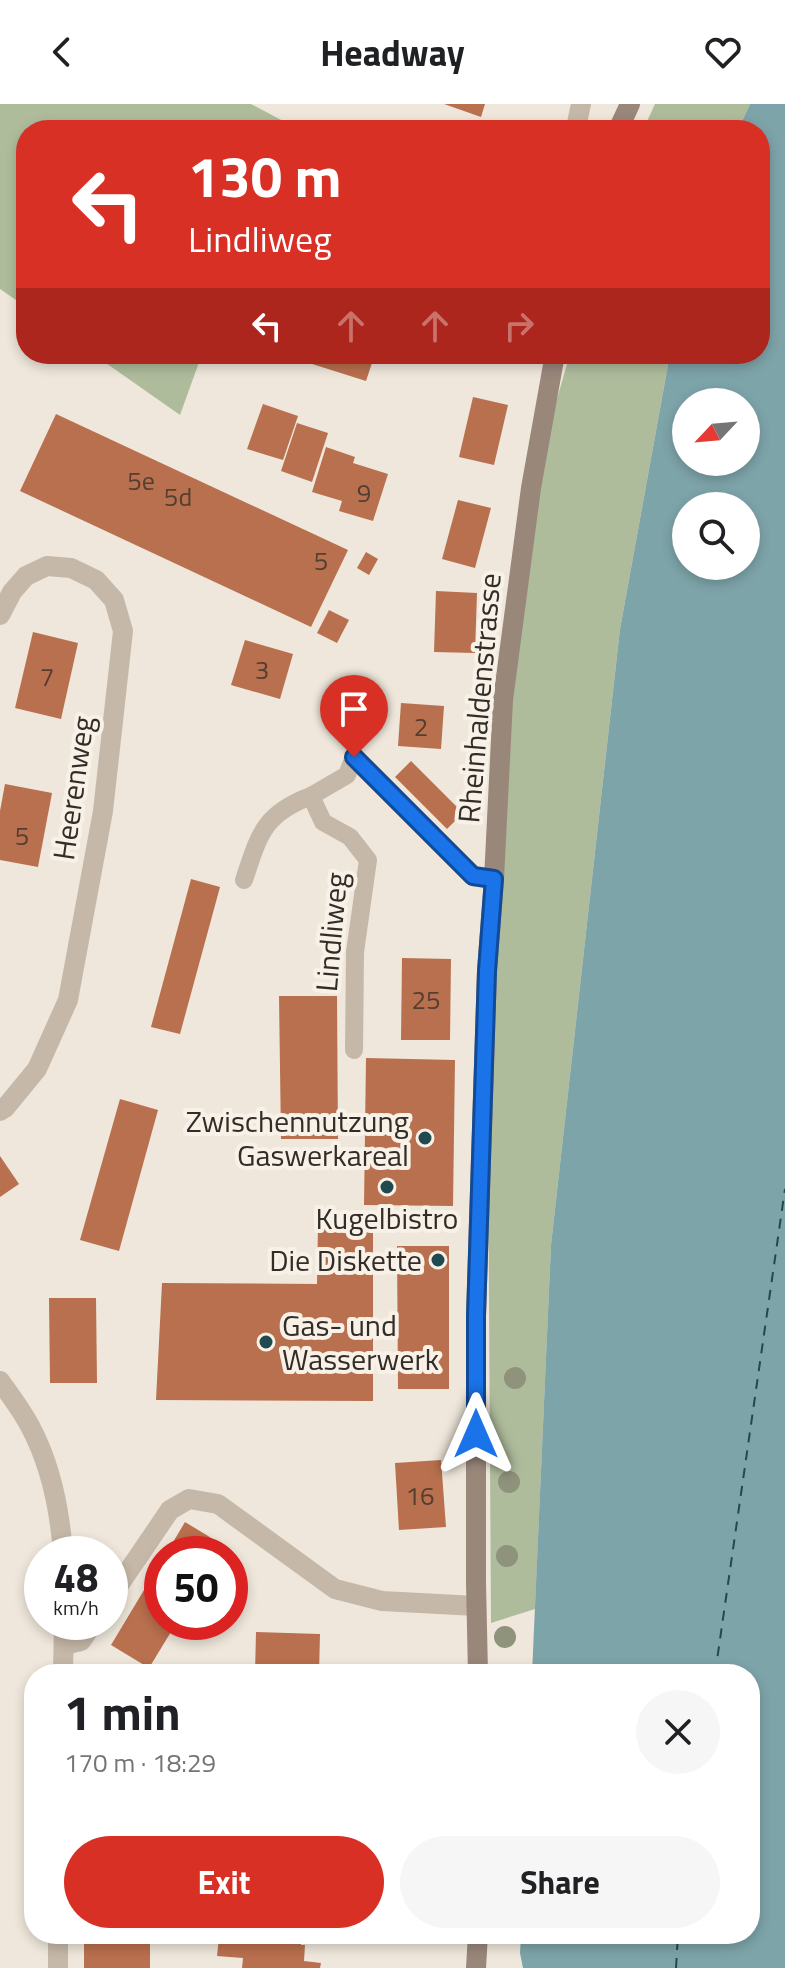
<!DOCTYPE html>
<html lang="en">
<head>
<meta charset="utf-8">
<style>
  body { margin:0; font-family:"Titillium Web",sans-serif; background:#f6f6f6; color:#202124; height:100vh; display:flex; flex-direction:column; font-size:30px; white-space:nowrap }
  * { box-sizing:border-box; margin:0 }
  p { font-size:26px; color:#757577 }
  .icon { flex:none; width:44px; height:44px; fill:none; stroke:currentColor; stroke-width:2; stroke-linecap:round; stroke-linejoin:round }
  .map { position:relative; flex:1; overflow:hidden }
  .side { position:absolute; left:24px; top:1560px; width:736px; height:280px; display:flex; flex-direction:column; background:#fff; border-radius:32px; box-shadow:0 4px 12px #0003 }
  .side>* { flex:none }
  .guide { position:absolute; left:16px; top:16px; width:754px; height:244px; border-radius:32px; box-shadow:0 4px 12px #0003; background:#d93025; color:#fff; overflow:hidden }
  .needle { width:52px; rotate:244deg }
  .buttons { position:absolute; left:672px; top:284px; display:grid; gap:16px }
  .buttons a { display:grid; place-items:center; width:88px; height:88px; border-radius:50%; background:#fff; box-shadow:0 4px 12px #0003; font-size:40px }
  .speed { position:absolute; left:24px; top:1432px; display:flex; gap:16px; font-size:40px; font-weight:700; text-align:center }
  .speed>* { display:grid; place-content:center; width:104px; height:104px; border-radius:50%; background:#fff; box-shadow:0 4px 12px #0003; line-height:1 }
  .speed small { font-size:20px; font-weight:400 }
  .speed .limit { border:12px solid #d22; background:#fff; color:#111 }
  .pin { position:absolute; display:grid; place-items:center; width:68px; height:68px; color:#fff; margin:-82px -34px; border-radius:50% 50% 50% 0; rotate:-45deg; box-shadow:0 0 8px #0007 }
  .pin .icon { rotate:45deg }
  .me { position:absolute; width:88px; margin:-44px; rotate:0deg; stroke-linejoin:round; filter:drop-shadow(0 0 6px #0008) }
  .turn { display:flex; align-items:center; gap:28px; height:168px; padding:0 40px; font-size:36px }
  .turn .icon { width:104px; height:104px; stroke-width:2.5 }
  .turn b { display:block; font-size:56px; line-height:68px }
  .lanes { display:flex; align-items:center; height:76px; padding:0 40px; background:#0003; justify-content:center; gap:40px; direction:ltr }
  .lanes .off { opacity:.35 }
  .round { display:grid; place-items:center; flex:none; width:84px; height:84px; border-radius:42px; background:#f6f6f6 }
  .head { display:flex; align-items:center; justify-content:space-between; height:136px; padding:0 40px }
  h1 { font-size:48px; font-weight:700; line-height:60px }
  .button { display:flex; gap:16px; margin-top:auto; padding:16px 40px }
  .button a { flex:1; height:92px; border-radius:48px; background:#d93025; color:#fff; font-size:32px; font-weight:700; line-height:92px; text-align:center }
  .button a+a { background:#f6f6f6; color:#202124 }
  header { display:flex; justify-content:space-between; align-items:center; height:104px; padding:0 40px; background:#fff; font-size:36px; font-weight:700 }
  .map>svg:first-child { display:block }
</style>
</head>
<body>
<header><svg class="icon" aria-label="back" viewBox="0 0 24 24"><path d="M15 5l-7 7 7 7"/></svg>Headway<svg class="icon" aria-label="heart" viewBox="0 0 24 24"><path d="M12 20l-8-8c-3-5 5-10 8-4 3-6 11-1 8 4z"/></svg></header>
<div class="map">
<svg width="785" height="1864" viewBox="0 0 785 1864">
  <rect width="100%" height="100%" fill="#efe7db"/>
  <!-- green -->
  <g fill="#afbc9c">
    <polygon points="0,0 251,0 300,26 26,26 26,203 0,185"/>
    <polygon points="655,0 750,0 738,26 643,26"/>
    <polygon points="93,250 202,250 180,311"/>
    <polygon points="570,250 670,250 620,525 551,1141 535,1505 491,1519 487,867 531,384"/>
  </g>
  <!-- water -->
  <path fill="#7da4a9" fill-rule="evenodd" d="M 750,0 L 785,0 L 785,1864 L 523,1864 L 520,1849 L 521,1830 L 750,1830 L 750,1570 L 532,1570 L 551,1141 L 620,525 L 670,250 L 760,250 L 760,26 L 738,26 ZM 686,298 L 746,298 L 746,358 L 686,358 ZM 686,402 L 746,402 L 746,462 L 686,462 Z"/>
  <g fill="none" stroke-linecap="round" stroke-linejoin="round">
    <!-- ferry -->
    <g stroke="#214a50" stroke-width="2" stroke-dasharray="10 8" stroke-linecap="butt">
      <polyline points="715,1570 785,1085"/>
      <polyline points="676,1864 678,1830"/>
    </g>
  </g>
  <!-- building -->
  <g fill="#b9704e">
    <polygon points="444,0 485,0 481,13"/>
    <polygon points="291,250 375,250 366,277 290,253"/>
    <polygon points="473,293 508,301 494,361 459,353"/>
    <polygon points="263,300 298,312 283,356 247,345"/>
    <polygon points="56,310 348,446 311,523 20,387"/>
    <polygon points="297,319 328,329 312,378 281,367"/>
    <polygon points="326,343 355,353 353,359 388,370 373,417 339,407 342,397 312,388"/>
    <polygon points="458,396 491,404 475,464 442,455"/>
    <polygon points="366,448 378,455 369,471 357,464"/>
    <polygon points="436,487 477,489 475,549 434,548"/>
    <polygon points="329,506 349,516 337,539 317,529"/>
    <polygon points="33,528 78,539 61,615 15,604"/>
    <polygon points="245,536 293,550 280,595 231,581"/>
    <polygon points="401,599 444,602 441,645 398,642"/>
    <polygon points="411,657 463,709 447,725 395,673"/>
    <polygon points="5,680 52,689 38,763 0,756 0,707"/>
    <polygon points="191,775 220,783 180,930 151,923"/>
    <polygon points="402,854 451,855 450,936 401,936"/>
    <polygon points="279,892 337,892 338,1035 281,1035"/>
    <polygon points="366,954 455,956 453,1102 364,1101"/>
    <polygon points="120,995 158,1006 119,1147 80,1136"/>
    <polygon points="0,1052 19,1080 0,1093"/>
    <polygon points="318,1120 373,1120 373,1297 156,1296 162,1179 317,1180"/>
    <polygon points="397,1142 449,1142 449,1285 398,1285"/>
    <polygon points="49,1194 96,1194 97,1279 50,1279"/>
    <polygon points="441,1356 446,1423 399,1426 395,1359"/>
    <polygon points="185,1418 223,1441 217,1450 166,1450"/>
    <polygon points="162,1456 162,1518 177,1518 149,1564 111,1541"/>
    <polygon points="256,1528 320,1530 319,1570 255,1570"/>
    <rect x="84" y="1830" width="66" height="34"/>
    <polygon points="265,1830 302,1830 301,1841 305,1841 304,1857 321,1859 320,1864 242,1864 243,1854 217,1852 219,1833 264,1837"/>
  </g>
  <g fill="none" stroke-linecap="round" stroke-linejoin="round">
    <!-- service -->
    <g stroke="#c5b8a8" stroke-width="18">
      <polyline points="311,692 347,671 354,653"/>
      <path d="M 244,776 C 259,731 263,710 311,692 L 323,718 L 350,733 L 368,756 L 355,848 L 354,946"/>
    </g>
    <!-- minor -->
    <g stroke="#c5b8a8" stroke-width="20">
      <polyline points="578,26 577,19 581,0"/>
      <polyline points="0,511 12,488 26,472 47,462 71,464 96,476 114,496 123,527 103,707 68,896 37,965 5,1004 0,1007"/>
      <polyline points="354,653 473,772 494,775"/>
      <polyline points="110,1494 170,1406 189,1395 218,1400 335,1485 382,1497 476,1502"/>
      <polyline points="64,1541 81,1537 94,1518"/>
    </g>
    <!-- tertiary -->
    <g stroke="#c5b8a8" stroke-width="20">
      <path d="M 0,1277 C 11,1292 23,1308 31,1324 C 51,1362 60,1408 63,1450"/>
      <polyline points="63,1570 64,1518"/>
      <polyline points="58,1830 58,1864"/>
    </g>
    <!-- secondary -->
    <g stroke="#99877a" stroke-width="20">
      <polyline points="618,26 630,0"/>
      <polyline points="478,1570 476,1478 476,1212 487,867 494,775 503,596 531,384 555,250"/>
      <polyline points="476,1864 478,1830"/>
    </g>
  </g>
  <!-- trees -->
  <g fill="#8f937c">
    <circle cx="515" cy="1274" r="11"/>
    <circle cx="509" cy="1378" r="11"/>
    <circle cx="507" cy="1452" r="11"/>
    <circle cx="505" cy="1533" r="11"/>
  </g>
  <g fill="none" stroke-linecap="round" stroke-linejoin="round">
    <defs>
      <polyline id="route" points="354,653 473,772 494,775 487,867 476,1212 476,1330"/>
    </defs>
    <!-- route casing -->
    <use href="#route" stroke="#114b97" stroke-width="20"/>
    <!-- route -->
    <use href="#route" stroke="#1a73e8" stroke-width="14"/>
  </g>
  <!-- markers -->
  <g fill="#214a50" stroke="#f7f1e7" stroke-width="3">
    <circle cx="425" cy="1034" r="8"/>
    <circle cx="387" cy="1083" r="8"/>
    <circle cx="438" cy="1156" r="8"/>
    <circle cx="266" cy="1238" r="8"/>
  </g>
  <g text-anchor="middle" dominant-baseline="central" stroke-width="8" stroke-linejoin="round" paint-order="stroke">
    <!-- number labels -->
    <g font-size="26" fill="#543d31">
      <text x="141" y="376">5e</text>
      <text x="364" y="388">9</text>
      <text x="178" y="392">5d</text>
      <text x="321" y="456">5</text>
      <text x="262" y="565">3</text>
      <text x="47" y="572">7</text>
      <text x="421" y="622">2</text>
      <text x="22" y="731">5</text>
      <text x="426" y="895">25</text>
      <text x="420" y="1391">16</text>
    </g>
    <!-- street labels -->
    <g font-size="30" fill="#332c27" stroke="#f7f1e7">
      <text transform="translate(479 594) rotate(-85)">Rheinhaldenstrasse</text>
      <text transform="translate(73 684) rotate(-82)">Heerenweg</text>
      <text transform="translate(331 828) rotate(-85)">Lindliweg</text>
    </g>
    <!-- poi labels -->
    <g font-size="30" fill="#332c27" stroke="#f7f1e7" text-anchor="end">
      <text x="409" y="1017">Zwischennutzung<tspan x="409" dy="34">Gaswerkareal</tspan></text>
      <text x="387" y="1114" text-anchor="middle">Kugelbistro</text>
      <text x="422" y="1156">Die Diskette</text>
      <text x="282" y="1221" text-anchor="start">Gas- und<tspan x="282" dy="34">Wasserwerk</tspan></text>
    </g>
  </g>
</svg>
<div class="buttons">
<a><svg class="needle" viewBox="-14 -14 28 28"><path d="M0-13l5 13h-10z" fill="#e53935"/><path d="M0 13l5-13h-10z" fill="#757577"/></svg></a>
<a><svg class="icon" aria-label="search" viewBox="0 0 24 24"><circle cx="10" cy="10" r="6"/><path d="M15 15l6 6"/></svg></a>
</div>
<div class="speed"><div>48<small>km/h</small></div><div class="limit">50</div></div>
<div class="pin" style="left:354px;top:653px;background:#d93025"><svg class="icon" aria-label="arrive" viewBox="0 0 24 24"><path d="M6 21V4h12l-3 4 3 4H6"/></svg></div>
<svg class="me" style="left:476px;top:1330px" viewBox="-20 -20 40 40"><path d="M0-17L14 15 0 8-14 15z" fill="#1a73e8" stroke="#fff" stroke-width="4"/></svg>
<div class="guide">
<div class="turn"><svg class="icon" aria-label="left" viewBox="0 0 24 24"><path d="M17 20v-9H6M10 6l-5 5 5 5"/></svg><div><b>130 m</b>Lindliweg</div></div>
<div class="lanes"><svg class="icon" aria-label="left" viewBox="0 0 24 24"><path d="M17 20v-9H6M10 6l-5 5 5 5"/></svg><svg class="icon off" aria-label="ahead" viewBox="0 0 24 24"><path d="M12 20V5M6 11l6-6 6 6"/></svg><svg class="icon off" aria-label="ahead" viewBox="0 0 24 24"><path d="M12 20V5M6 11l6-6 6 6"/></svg><svg class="icon off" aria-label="right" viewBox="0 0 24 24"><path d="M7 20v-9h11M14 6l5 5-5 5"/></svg></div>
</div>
<section class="side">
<div class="head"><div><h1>1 min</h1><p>170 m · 18:29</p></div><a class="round"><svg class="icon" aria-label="close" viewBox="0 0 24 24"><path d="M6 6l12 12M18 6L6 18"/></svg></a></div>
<div class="button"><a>Exit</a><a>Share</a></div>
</section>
</div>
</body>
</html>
